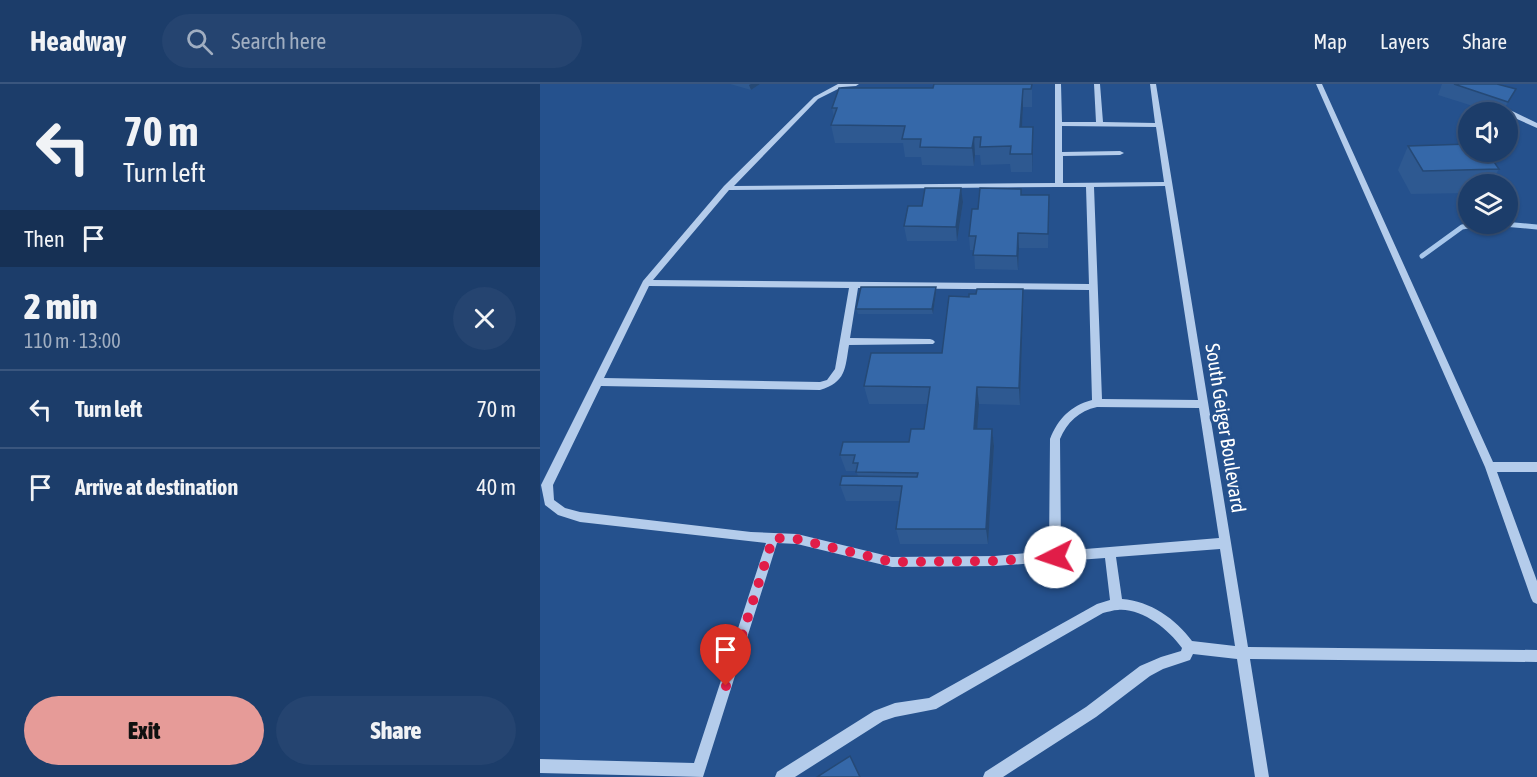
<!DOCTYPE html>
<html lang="en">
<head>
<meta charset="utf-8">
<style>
  body { margin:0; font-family:"Asap Condensed",sans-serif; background:#254470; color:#f1f3f6; height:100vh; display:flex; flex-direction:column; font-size:22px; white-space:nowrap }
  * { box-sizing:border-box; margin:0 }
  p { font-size:20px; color:#a0aec1 }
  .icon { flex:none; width:33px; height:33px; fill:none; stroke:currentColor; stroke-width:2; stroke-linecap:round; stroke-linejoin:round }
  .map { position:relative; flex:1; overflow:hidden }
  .details { display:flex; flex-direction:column; background:#1c3d6a; width:540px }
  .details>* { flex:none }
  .guide { background:#1c3d6a; color:#f1f3f6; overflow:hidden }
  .buttons { position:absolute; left:918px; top:18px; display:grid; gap:12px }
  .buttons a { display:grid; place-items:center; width:60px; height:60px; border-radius:50%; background:#1c3d6a; box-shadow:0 2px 4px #0004,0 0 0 2px #3a567e; font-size:30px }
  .pin { position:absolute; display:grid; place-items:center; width:51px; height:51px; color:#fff; margin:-62px -26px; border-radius:50% 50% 50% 0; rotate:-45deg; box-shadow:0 0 6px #0007 }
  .pin .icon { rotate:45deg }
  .me { position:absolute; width:66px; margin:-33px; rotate:266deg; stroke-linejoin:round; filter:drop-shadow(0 0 4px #0008) }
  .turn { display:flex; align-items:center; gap:21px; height:126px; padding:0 24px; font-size:27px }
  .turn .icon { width:78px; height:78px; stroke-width:2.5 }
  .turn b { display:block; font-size:42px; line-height:51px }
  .then { display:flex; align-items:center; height:57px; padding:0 24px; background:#0003; gap:12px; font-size:22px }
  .round { display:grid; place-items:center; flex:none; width:63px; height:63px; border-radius:32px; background:#254470 }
  .headline { display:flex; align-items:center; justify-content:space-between; height:102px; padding:0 24px }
  h1 { font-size:36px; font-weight:800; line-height:45px }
  .primary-button { display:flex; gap:12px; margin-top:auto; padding:12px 24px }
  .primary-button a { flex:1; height:69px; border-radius:36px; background:#e69b98; color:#111; font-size:24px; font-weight:800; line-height:69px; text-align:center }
  .primary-button a+a { background:#254470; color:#f1f3f6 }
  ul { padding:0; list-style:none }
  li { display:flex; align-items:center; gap:18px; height:78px; padding:0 24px; border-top:2px solid #3a567e }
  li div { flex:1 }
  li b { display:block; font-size:22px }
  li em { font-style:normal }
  header { display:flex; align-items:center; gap:36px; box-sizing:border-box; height:84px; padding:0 30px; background:#1c3d6a; border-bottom:2px solid #3a567e }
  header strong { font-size:28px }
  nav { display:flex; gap:33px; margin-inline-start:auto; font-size:21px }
  .search { width:420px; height:54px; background:#254470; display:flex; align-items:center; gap:15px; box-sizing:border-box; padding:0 21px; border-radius:33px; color:#a0aec1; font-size:22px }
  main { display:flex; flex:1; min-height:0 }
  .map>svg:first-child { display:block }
</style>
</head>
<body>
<header>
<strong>Headway</strong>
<div class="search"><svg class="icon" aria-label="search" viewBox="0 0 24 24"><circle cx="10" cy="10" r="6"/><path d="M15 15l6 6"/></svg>Search here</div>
<nav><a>Map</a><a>Layers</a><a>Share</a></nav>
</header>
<main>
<section class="details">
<div class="guide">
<div class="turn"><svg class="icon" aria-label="left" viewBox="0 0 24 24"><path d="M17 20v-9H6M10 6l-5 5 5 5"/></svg><div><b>70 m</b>Turn left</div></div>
<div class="then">Then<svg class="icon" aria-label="arrive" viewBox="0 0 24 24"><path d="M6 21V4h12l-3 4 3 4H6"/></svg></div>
</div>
<div class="headline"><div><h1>2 min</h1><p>110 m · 13:00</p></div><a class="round"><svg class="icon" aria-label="close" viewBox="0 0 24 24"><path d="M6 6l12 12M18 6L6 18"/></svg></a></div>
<ul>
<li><svg class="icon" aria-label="left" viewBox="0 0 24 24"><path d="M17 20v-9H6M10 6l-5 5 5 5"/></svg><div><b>Turn left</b></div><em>70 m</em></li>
<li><svg class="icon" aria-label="arrive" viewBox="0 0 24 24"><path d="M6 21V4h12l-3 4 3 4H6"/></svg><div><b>Arrive at destination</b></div><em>40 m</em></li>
</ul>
<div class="primary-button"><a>Exit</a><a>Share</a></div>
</section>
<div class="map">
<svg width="997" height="693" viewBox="0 0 997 693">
  <rect width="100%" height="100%" fill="#25518d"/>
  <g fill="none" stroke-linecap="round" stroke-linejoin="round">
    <!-- stream -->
    <g stroke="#a8c7eb" stroke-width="5">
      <polyline points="963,140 997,143"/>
      <polyline points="882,172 922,143 940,140"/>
    </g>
    <!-- minor -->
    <g fill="#b4cceb" fill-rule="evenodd">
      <path d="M 298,0 L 319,0 L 316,2 L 302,3 L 278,15 L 194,102 L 515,99 L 515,0 L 521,0 L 522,38 L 556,38 L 554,0 L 560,0 L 563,38 L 615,39 L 610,0 L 616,0 L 708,563 L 997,566 L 997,578 L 710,575 L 729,693 L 715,693 L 697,575 L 653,570 L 650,576 L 623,585 L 610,592 L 556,633 L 463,693 L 443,693 L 445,688 L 546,623 L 600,582 L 621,573 L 641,567 L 642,564 C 628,545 602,524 578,526 C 573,526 568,528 563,529 L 396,625 L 355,633 L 343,637 L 255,693 L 235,693 L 237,688 L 334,627 L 355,619 L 389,614 L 557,520 L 570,516 L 565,474 L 455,482 L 352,483 L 257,460 L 237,459 L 163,693 L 0,689 L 0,675 L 154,679 L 226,459 L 40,438 L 18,431 L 5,421 L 1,401 L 103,197 L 184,102 L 274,13 ZM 522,42 L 616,43 L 624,98 L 523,99 L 523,72 L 580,71 L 584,69 L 580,67 L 522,68 ZM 625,102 L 658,316 L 562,315 L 554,103 ZM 516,103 L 546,103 L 549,200 L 113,196 L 189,106 ZM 109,202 L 309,204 L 295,285 L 287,296 L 280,298 L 64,294 ZM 318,204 L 549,206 L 552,316 C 530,322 518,335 510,355 L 509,467 L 455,472 L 352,473 L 257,450 L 211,448 L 40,428 L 25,424 L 14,416 L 13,401 L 61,302 L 280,306 C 306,298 305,285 309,261 L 393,260 L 395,258 L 393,256 L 390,255 L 310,254 ZM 557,323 L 659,324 L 679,454 L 521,467 L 520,355 C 527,338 539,327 557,323 ZM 680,465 L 695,562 L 652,557 C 636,535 610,517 582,515 L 576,473 Z"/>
      <polygon points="776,0 782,0 953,378 997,378 997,388 957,388 997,497 997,520 993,518 991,514 945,383"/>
      <polygon points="964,26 970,26 997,39 997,44 968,31 968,28 963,28"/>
    </g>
  </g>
  <!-- wall -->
  <g fill="#2e5991">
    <polygon points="190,0 220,0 211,6"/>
    <polygon points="492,0 492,23 483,23 482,43 493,43 492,88 471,88 470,80 441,81 440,71 435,71 434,82 382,81 381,73 365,73 363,59 295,59 291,41 294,33 292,24 393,4"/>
    <polygon points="902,0 959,0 976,5 962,28 952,28 898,11"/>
    <polygon points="868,62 959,85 950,100 928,100 928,109 871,110 858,86"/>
    <polygon points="421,104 423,118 417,157 367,157 364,142 382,122"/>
    <polygon points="481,105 481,111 509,111 508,164 479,164 478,186 435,185 434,166 430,166 429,152 438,125"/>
    <polygon points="396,208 393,230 318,230 316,225"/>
    <polygon points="483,223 480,321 439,320 437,345 452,345 454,362 448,460 360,460 356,445 360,417 306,417 300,401 318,392 316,387 306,387 300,371 369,358 384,345 388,320 329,320 324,302 402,269"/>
  </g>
  <!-- shaded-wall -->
  <g fill="#254976">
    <polygon points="211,0 220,0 211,6 209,1"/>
    <polygon points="483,5 483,23 481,61 480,43"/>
    <polygon points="493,43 493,61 492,88 492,70"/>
    <polygon points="434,53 435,71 434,82 432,64"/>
    <polygon points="421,104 423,118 417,157 416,143"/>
    <polygon points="478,149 479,164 478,186 477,172"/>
    <polygon points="396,203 396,208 393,230 392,225"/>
    <polygon points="483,205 483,223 480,321 479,304"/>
    <polygon points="437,303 439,320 436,362 434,345"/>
    <polygon points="452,345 454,362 448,460 446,445"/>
  </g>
  <!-- building -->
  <g fill="#3568a9" stroke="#254976" stroke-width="1.5">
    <polygon points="394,0 492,0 491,5 483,5 480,43 493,43 492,70 470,70 471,62 440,63 441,53 434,53 432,64 380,63 381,55 362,55 365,42 291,41 297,24 292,24 299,4 393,4"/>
    <polygon points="914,0 957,0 976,5 968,18"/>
    <polygon points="928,60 928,68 947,68 959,85 883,87 868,62"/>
    <polygon points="385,104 421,104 416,143 364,142 368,122 382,122"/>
    <polygon points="440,104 481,105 481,111 509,111 508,150 478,149 477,172 433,171 436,152 429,152 432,125 438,125"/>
    <polygon points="321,203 396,203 392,225 316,225"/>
    <polygon points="437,205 483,205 479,304 437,303 434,345 452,345 446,445 356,445 362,402 300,401 302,392 377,393 378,389 316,388 318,379 313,379 315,371 300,371 303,358 369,358 371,345 384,345 390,303 324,302 331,269 402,269 409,212 429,213 429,210 436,210"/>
    <polygon points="310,672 320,693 277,693"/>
  </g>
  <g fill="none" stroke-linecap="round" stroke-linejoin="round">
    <!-- route -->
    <polyline stroke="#e11d48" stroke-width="10" stroke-dasharray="0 18" points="186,602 233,454 257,455 352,478 455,477 515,473"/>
  </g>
  <g text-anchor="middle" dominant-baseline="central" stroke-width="6" stroke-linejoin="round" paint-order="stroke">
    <!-- street labels -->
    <g font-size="20" fill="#fff" stroke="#25518d">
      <text transform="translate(686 344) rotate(81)">South Geiger Boulevard</text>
    </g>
  </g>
</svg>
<div class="buttons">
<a><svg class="icon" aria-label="sound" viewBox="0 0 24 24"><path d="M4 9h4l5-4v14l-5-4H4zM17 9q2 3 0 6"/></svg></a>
<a><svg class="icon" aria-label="layers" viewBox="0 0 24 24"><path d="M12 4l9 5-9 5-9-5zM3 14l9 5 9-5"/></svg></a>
</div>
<div class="pin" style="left:186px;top:602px;background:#d93025"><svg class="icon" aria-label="arrive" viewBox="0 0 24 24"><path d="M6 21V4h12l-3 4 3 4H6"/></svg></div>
<svg class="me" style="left:515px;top:473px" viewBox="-20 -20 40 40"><circle r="19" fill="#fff"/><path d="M0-13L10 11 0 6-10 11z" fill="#e11d48"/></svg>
</div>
</main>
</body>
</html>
